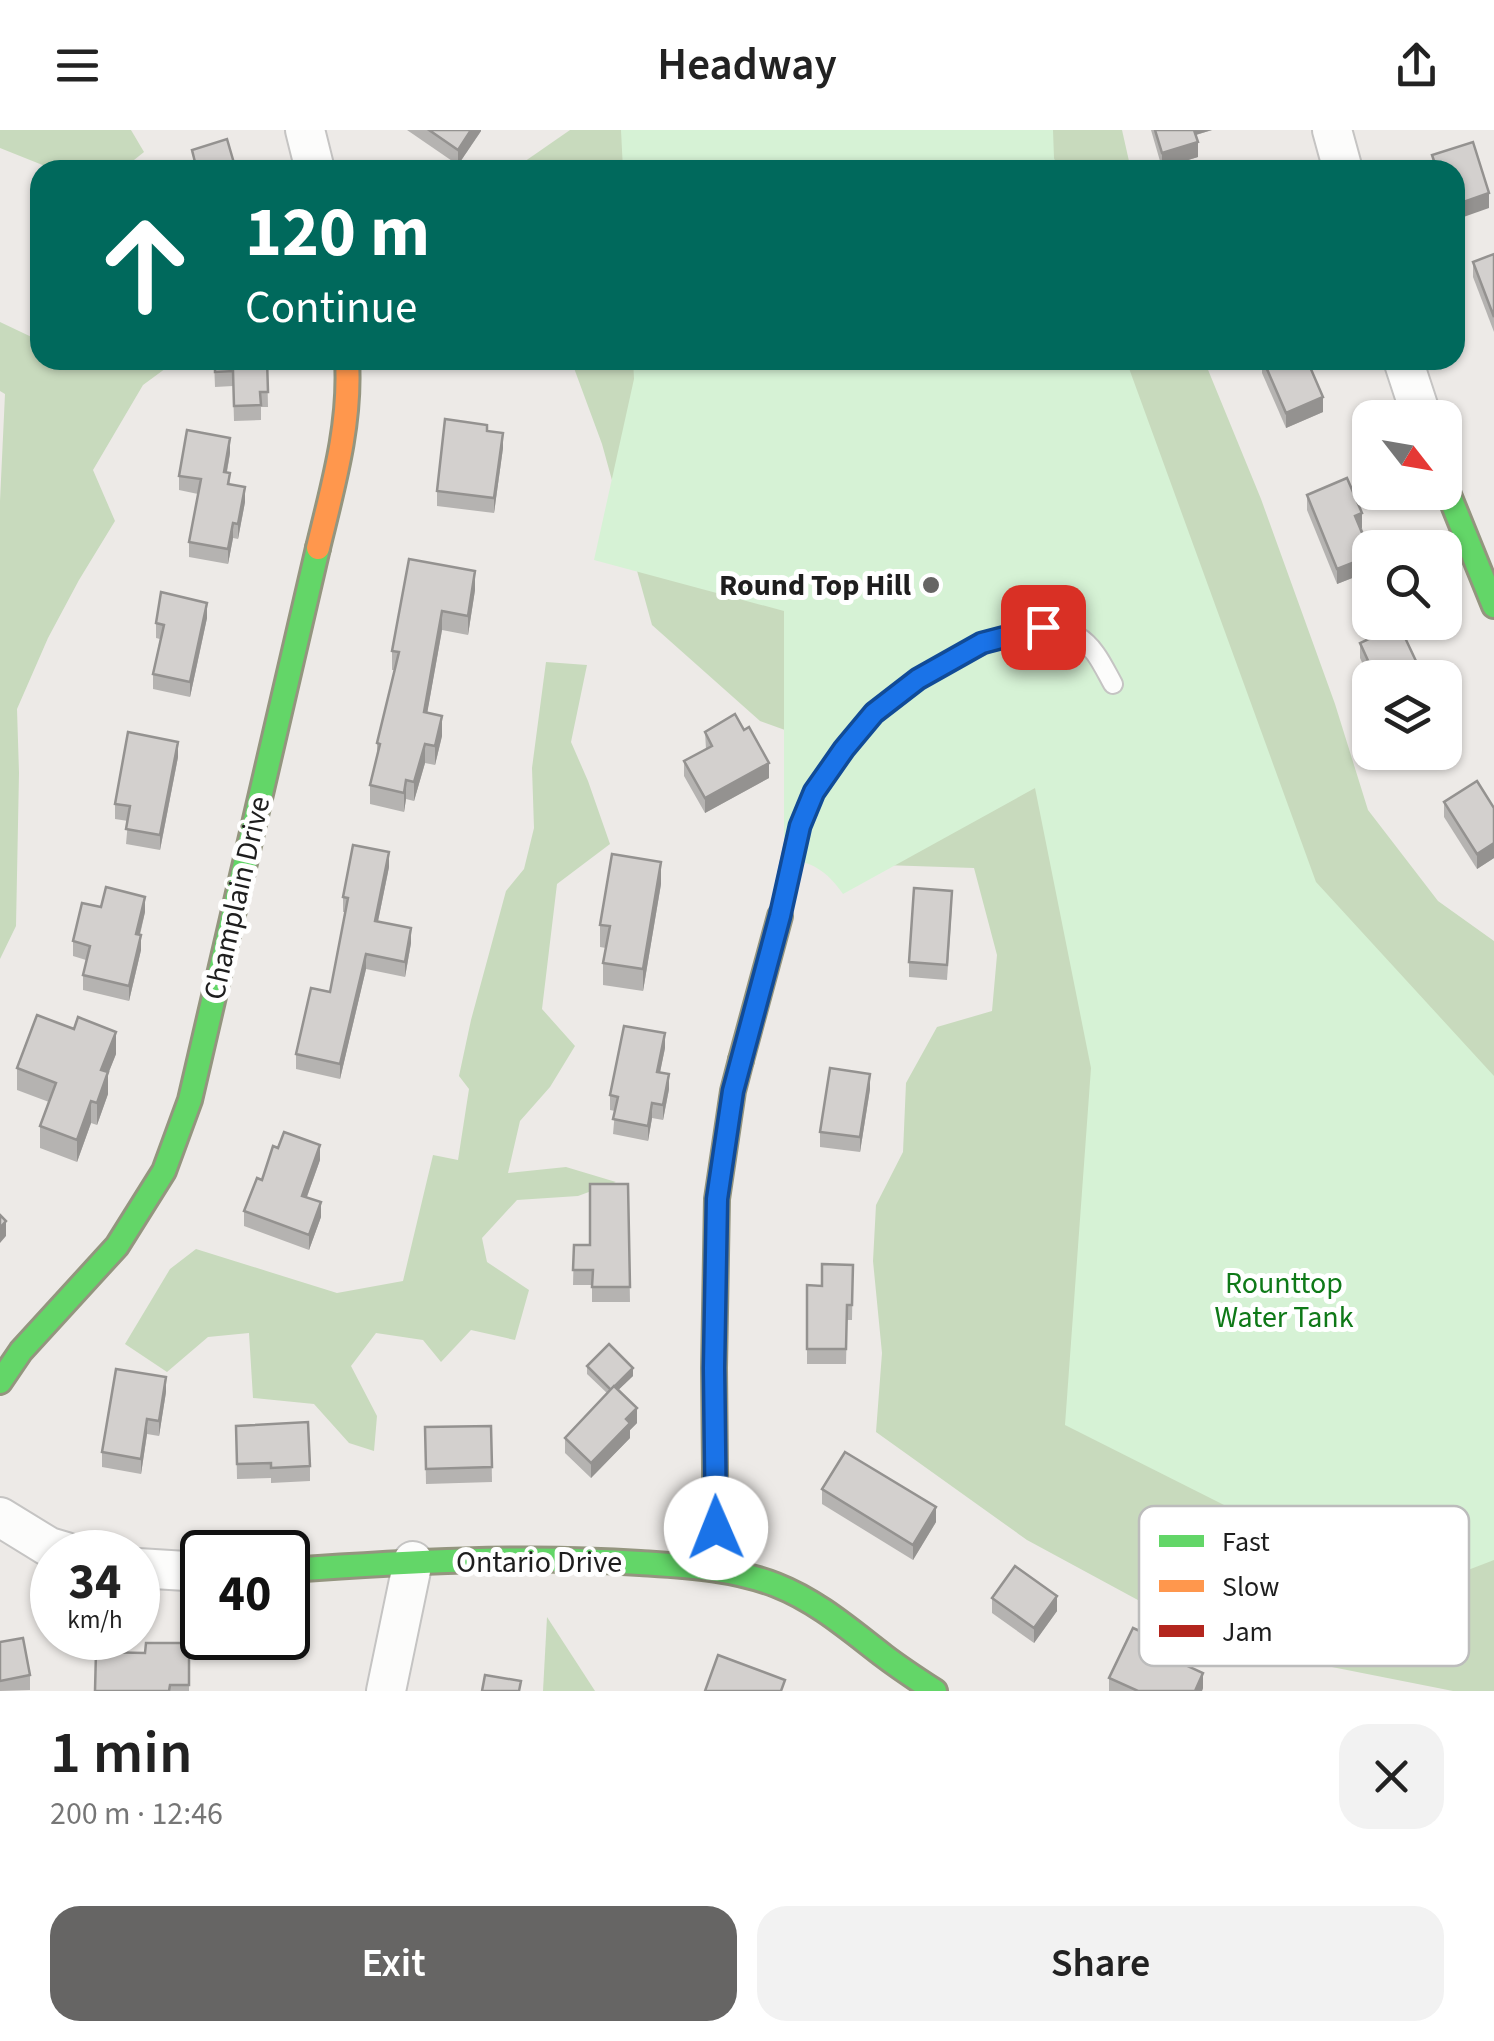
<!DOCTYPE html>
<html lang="en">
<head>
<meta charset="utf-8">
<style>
  body { margin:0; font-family:"Source Sans 3",sans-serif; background:#f2f2f2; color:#222; height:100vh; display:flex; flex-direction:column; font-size:38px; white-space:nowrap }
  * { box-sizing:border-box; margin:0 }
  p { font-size:32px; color:#767676 }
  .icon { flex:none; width:55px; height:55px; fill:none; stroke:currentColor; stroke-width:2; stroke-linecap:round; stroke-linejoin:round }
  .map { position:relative; height:1561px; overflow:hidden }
  .details { display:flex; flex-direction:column; background:#fff; flex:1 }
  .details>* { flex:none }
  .guide { position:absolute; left:30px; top:30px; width:1435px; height:210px; border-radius:30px; box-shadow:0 2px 8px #0004; background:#00695c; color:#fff; overflow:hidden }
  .needle { width:65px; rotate:121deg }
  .buttons { position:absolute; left:1352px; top:270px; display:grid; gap:20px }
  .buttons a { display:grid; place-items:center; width:110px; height:110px; border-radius:20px; background:#fff; box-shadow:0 2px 8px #0004; font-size:50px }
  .speed { position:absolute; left:30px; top:1400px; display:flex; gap:20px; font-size:50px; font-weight:700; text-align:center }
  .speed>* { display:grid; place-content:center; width:130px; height:130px; border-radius:50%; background:#fff; box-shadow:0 2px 8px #0004; line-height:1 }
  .speed small { font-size:25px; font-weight:400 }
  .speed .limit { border:5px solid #111; border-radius:15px; background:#fff; color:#111 }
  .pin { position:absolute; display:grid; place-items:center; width:85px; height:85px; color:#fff; margin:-42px; border-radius:20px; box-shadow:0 5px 15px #0006 }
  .me { position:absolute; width:110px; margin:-55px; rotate:359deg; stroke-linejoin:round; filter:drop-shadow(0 0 8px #0008) }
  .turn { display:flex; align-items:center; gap:35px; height:210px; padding:0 50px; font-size:45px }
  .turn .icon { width:130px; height:130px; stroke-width:2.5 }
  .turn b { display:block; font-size:70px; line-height:85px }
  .round { display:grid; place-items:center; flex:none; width:105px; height:105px; border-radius:30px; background:#f2f2f2 }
  .overview { display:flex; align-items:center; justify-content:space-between; height:170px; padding:0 50px }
  h1 { font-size:60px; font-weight:600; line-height:75px }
  .primary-button { display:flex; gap:20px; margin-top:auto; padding:20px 50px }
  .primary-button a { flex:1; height:115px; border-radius:30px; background:#666564; color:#fff; font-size:40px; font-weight:600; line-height:115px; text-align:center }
  .primary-button a+a { background:#f2f2f2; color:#222 }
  header { display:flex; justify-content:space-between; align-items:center; height:130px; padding:0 50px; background:#fff; font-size:45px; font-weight:600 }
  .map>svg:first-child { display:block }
</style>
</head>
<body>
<header><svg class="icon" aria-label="menu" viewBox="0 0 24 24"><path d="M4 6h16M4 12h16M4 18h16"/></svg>Headway<svg class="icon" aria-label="share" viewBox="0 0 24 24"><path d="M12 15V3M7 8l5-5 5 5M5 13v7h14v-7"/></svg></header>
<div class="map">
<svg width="1494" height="1561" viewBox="0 0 1494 1561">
  <rect width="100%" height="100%" fill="#edeae7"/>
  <!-- forest -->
  <g fill="#c8dabd">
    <polygon points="0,0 131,0 144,22 124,38 55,40 0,18"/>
    <polygon points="570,0 1122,0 1131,40 522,40 521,34"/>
    <polygon points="0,192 40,211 40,230 177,230 143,255 93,340 115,391 79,450 48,508 17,579 19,643 16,796 0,829 0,371 5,264 0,261"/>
    <polygon points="571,230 1204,230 1261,369 1335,574 1368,680 1438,771 1494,811 1494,1561 1453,1561 1221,1515 1027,1410 876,1302 882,1223 873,1131 876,1075 903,1022 906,953 937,897 992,881 997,825 974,738 853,734 824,614 760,591 652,495 602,314"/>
    <polygon points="546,532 587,535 571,612 588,651 610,714 557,754 542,879 575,916 550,957 520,991 508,1043 566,1037 616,1052 578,1066 517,1070 482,1108 487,1132 529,1160 515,1210 471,1200 441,1232 423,1210 376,1203 351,1236 377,1286 374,1321 349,1313 314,1274 253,1268 249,1203 208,1207 167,1242 125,1214 170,1139 196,1119 337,1163 403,1151 433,1025 458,1030 469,959 459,946 471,890 506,761 524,739 534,698 532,638"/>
    <polygon points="547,1487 595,1561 543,1561"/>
  </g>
  <!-- park -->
  <g fill="#d6f2d5">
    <polygon points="621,0 1053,0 1054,28 1058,40 623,40"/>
    <path d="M 633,230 L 1126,230 L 1316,752 L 1494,946 L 1494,1430 L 1403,1465 L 1065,1295 L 1091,938 L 1035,658 L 843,764 C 828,742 811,730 784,729 L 784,481 L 594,430 L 634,249 Z"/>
  </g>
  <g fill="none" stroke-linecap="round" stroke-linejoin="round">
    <defs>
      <path id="lane" d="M 780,783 C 790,742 794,694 817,658 C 833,633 852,607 873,585 C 908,549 1029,475 1077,506 C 1095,517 1103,536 1113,554"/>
      <g id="street">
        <polyline points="305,0 315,40"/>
        <polyline points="1332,0 1343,40"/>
        <polyline points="1403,230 1422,288"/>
        <polyline points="0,1387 49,1417 66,1422"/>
        <polyline points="138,1438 202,1442"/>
        <polyline points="386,1561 413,1431"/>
      </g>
      <g id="fast">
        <polyline points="1445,355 1494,476"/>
        <polyline points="741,930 780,786"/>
        <polyline points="0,1252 21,1221 117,1116 164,1041 190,970 318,418"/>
        <path d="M 288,1440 C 405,1432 523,1425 640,1433 C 686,1436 732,1438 776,1455 C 817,1471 850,1500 884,1526 C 901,1539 918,1550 935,1561"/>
      </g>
      <path id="slow" d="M 318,418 C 333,356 351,294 347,230"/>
      <polyline id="jam" points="716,1438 714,1238 717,1069 733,961 741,930"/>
    </defs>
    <!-- lane casing -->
    <use href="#lane" stroke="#c5c4c3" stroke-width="22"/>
    <!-- street casing -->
    <use href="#street" stroke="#c5c4c3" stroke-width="42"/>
    <!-- fast casing -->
    <use href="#fast" stroke="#94957f" stroke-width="28"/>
    <!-- slow casing -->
    <use href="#slow" stroke="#94957f" stroke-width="28"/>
    <!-- jam casing -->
    <use href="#jam" stroke="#94957f" stroke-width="28"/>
    <!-- lane -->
    <use href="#lane" stroke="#fcfcfb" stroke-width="18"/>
    <!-- street -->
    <use href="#street" stroke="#fcfcfb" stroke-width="38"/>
    <!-- fast -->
    <use href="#fast" stroke="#63d668" stroke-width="22"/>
    <!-- slow -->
    <use href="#slow" stroke="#ff974d" stroke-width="22"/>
    <!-- jam -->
    <use href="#jam" stroke="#b3261e" stroke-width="22"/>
  </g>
  <!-- wall -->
  <g fill="#b5b3b1">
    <polygon points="407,0 481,0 481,1 458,35"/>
    <polygon points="1151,0 1212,0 1196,5 1198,27 1162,38"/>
    <polygon points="1494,124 1494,202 1473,147 1473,132"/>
    <polygon points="214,230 267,230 268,277 261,277 261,290 234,291 233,256 215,257"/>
    <polygon points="1262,230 1307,230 1323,282 1286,298 1262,243"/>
    <polygon points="503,318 494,383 437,376 437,361"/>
    <polygon points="230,323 227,342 230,355 245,372 238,409 233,408 228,434 189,427 189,412 198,364 179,360 179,346"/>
    <polygon points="1307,365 1362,398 1370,422 1370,441 1337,454 1307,380"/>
    <polygon points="409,429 475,460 468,505 442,500 427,583 442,606 435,635 425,633 414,671 406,669 404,682 370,674 370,655 377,628 377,613 395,540 392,540 392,521"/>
    <polygon points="207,488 190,567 153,559 153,544 160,509 156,508 156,493"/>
    <polygon points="1360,513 1424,548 1370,548 1370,550 1360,528"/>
    <polygon points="744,600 769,648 705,683 684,646 684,631 706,619 705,602"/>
    <polygon points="178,627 160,720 126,714 128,691 115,689 115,674"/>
    <polygon points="1444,672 1494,678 1494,728 1477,739 1444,687"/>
    <polygon points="389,737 378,791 411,813 405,847 366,839 340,949 296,939 296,924 330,862 345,782 343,782 343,767"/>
    <polygon points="661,754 643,861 603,855 603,833 606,818 600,817 600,795"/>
    <polygon points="952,776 947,850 909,847 909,832"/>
    <polygon points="101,777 145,782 140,805 141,820 129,871 83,860 83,845 86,830 73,826 73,811"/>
    <polygon points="665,918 660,942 669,959 663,990 652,988 648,1011 613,1004 615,981 610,980 610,965"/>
    <polygon points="116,924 108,944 108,964 97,995 91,993 77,1032 40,1018 40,996 49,972 17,960 17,938"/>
    <polygon points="870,959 860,1022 820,1017 820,1002"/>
    <polygon points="320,1030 307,1067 321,1087 309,1120 244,1096 244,1081 262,1050"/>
    <polygon points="628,1054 630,1172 592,1172 592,1155 573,1155 574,1115 590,1115"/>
    <polygon points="853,1135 852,1190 847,1190 846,1234 807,1234 807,1155 822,1156"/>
    <polygon points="587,1236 633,1246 618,1260 637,1293 630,1300 630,1308 591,1348 565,1323 565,1308 608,1264 587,1244"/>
    <polygon points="166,1262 159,1306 147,1304 141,1344 102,1337 102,1322"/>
    <polygon points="236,1296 310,1336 310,1351 271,1353 271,1348 237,1349"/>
    <polygon points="491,1296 492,1352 426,1354 425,1297"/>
    <polygon points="822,1359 936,1392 913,1430 822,1374"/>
    <polygon points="992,1468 1057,1481 1034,1513 992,1483"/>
    <polygon points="0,1512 30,1545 30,1560 0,1561"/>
    <polygon points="189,1513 189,1561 95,1561 145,1523"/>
    <polygon points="1109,1548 1203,1558 1202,1561 1109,1561"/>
  </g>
  <!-- shaded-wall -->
  <g fill="#949290">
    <polygon points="471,0 481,0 481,1 458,35 458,20"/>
    <polygon points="1192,0 1212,0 1192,6"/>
    <polygon points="1198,12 1198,27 1162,38 1162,23"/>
    <polygon points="1489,63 1489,78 1455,90 1455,75"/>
    <polygon points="1323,267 1323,282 1286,298 1286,283"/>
    <polygon points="503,303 503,318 494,383 494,368"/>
    <polygon points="230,308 230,323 224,357 224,342"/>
    <polygon points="245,357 245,372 238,409 238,394"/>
    <polygon points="1362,383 1362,398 1355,401 1355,386"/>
    <polygon points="233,393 233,408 228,434 228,419"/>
    <polygon points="1370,426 1370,441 1337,454 1337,439"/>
    <polygon points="475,441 475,460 468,505 468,486"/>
    <polygon points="207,473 207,488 190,567 190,552"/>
    <polygon points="442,481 442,500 424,601 424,582"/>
    <polygon points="442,586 442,606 435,635 435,616"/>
    <polygon points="178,612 178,627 160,720 160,705"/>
    <polygon points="425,614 425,633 414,671 414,652"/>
    <polygon points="769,633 769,648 705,683 705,668"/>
    <polygon points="406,650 406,669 404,682 404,663"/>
    <polygon points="1494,713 1494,728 1477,739 1477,724"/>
    <polygon points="389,722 389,737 375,806 375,791"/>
    <polygon points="661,732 661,754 643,861 643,839"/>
    <polygon points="145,767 145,782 136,819 136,804"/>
    <polygon points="411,798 411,813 405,847 405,832"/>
    <polygon points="141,805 141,820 129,871 129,856"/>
    <polygon points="366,824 366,839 340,949 340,934"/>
    <polygon points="116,902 116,924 108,944 108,964 97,995 97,973 101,940"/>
    <polygon points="665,903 665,918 657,957 657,942"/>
    <polygon points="669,944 669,959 663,990 663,975"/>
    <polygon points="870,944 870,959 860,1022 860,1007"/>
    <polygon points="91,971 91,993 77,1032 77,1010"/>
    <polygon points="652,973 652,988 648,1011 648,996"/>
    <polygon points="320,1015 320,1030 302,1080 302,1066"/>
    <polygon points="321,1072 321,1087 309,1120 309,1105"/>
    <polygon points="6,1091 6,1106 0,1113 0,1098"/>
    <polygon points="633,1238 633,1246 611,1267 611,1260"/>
    <polygon points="166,1247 166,1262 159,1306 159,1291"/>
    <polygon points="637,1278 637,1293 630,1300 630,1308 591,1348 591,1333 626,1289"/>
    <polygon points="147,1289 147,1304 141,1344 141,1329"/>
    <polygon points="936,1377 936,1392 913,1430 913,1415"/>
    <polygon points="1057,1466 1057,1481 1034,1513 1034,1498"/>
    <polygon points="1203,1543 1203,1558 1202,1561 1195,1561"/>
  </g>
  <!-- building -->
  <g fill="#d3d0ce" stroke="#949290" stroke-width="2.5">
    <polygon points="429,0 471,0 458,20"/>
    <polygon points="1155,0 1194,0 1198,12 1162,23"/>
    <polygon points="227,9 236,40 193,40 192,37 196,36 192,20"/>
    <polygon points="1473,12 1489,63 1455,75 1455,40 1437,40 1432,25"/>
    <polygon points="1494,124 1494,187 1473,132"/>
    <polygon points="215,230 267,230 268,262 260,262 261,275 234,276 233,241 215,242"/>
    <polygon points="1263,230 1307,230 1323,267 1286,283"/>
    <polygon points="445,289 487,295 487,301 503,303 494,368 437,361"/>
    <polygon points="187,300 230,308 224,342 230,343 228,354 245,357 238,394 233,393 228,419 189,412 201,349 179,346"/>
    <polygon points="1347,348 1362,383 1355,386 1370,422 1370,426 1337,439 1307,365"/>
    <polygon points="409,429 475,441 468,486 442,481 424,582 442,586 435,616 425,614 414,652 406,650 404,663 370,655 380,614 377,613 399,522 392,521"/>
    <polygon points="161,462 207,473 190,552 153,544 164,495 156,493"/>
    <polygon points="1399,495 1424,548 1376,548 1360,513"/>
    <polygon points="735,584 744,600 749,597 769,633 705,668 684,631 712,616 705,602"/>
    <polygon points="128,602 178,612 160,705 126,699 130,676 115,674"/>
    <polygon points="1477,651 1494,678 1494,713 1477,724 1444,672"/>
    <polygon points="353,715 389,722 375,791 411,798 405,832 366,824 340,934 296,924 311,858 330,862 348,768 343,767"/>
    <polygon points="612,724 661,732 643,839 603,833 610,796 600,795"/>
    <polygon points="106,757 145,767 136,804 141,805 129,856 83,845 90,816 73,811 82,773 101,777"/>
    <polygon points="914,758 952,761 947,835 909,832"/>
    <polygon points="37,885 74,899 78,887 116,902 101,940 108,942 97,973 91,971 77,1010 40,996 56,953 17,938"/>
    <polygon points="624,896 665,903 657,942 669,944 663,975 652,973 648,996 613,989 618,967 610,965"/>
    <polygon points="830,938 870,944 860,1007 820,1002"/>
    <polygon points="284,1002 320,1015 302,1066 321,1072 309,1105 244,1081 257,1048 262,1050 273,1016 278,1018"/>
    <polygon points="590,1054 628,1054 630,1157 592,1157 593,1140 573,1140 574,1115 590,1115"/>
    <polygon points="0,1085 6,1091 0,1098"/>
    <polygon points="822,1134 853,1135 852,1175 847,1175 846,1219 807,1219 807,1155 822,1156"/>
    <polygon points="609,1214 633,1238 611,1260 587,1236"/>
    <polygon points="116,1239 166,1247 159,1291 147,1289 141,1329 102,1322"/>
    <polygon points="614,1256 637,1278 626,1289 630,1293 591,1333 565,1308"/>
    <polygon points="308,1292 310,1336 271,1338 271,1333 237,1334 236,1296"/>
    <polygon points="491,1296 492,1337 426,1339 425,1297"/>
    <polygon points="845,1322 936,1377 913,1415 822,1359"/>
    <polygon points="1015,1436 1057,1466 1034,1498 992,1468"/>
    <polygon points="1133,1498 1162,1511 1157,1522 1203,1543 1195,1561 1138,1561 1109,1548"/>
    <polygon points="23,1508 30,1545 0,1551 0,1512"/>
    <polygon points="146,1513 189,1513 189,1555 170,1555 169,1561 95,1561 96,1522 145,1523"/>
    <polygon points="718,1525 785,1550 781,1561 705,1561"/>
    <polygon points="485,1545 521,1551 519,1561 482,1561"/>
  </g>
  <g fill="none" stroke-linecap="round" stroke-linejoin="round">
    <defs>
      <polyline id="route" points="716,1398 714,1238 717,1069 733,961 780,786 800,696 814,662 844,619 874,583 918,549 982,513 1043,497"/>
    </defs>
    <!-- route casing -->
    <use href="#route" stroke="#114b97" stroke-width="25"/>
    <!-- route -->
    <use href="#route" stroke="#1a73e8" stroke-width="18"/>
  </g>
  <!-- markers -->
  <circle fill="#666564" stroke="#fff" stroke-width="4" cx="931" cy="455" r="10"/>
  <g text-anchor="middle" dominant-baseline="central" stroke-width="10" stroke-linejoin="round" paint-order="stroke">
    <!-- poi labels -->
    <g font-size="30" font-weight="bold" fill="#1e1e1e" stroke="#fff" text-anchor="end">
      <text x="911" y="455">Round Top Hill</text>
    </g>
    <!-- street labels -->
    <g font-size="30" fill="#1e1e1e" stroke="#fff">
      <text transform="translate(237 768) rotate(-77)">Champlain Drive</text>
      <text x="539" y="1432">Ontario Drive</text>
    </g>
    <!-- park labels -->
    <g font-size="30" fill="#0f7918" stroke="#fff">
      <text x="1284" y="1153">Rounttop<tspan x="1284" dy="34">Water Tank</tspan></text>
    </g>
  </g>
  <!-- legend -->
  <rect x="1139" y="1376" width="330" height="160" rx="15" fill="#fff" stroke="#bcbcbc" stroke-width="2.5"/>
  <rect x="1159" y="1405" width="45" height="12" fill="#63d668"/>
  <rect x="1159" y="1450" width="45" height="12" fill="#ff974d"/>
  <rect x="1159" y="1495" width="45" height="12" fill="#b3261e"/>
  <g font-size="28" fill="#1e1e1e">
    <text x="1222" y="1421">Fast</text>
    <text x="1222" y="1466">Slow</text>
    <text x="1222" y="1511">Jam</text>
  </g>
</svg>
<div class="buttons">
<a><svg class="needle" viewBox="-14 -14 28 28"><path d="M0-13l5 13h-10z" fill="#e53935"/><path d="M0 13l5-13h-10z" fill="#767676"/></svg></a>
<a><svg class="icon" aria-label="search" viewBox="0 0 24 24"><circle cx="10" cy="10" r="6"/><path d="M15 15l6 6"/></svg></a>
<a><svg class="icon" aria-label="layers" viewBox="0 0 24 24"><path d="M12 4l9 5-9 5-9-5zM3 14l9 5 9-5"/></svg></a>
</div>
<div class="speed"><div>34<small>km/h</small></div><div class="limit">40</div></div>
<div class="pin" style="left:1043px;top:497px;background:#d93025"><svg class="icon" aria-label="arrive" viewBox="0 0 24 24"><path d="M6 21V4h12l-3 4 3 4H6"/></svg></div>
<svg class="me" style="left:716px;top:1398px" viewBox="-20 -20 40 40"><circle r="19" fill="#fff"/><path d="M0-13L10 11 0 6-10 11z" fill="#1a73e8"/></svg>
<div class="guide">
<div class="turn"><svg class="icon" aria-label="ahead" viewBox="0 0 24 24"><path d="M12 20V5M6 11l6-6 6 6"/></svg><div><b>120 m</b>Continue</div></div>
</div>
</div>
<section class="details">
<div class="overview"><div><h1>1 min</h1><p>200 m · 12:46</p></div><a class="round"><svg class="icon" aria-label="close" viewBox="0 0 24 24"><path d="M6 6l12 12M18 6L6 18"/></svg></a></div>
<div class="primary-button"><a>Exit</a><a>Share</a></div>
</section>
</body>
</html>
